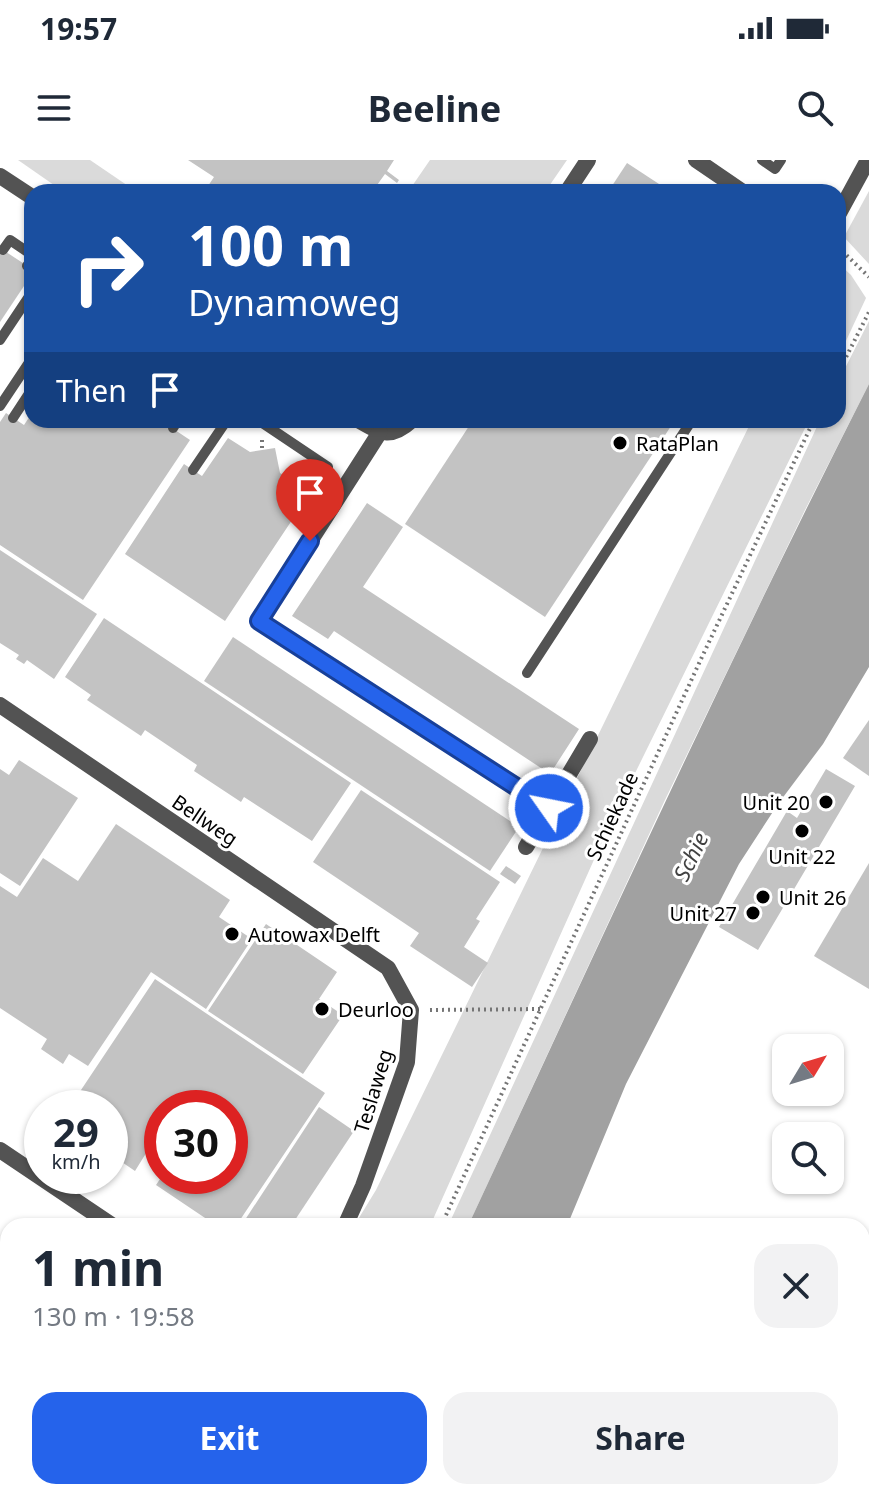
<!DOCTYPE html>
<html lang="en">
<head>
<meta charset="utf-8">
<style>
  body { margin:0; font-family:"Noto Sans",sans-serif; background:#f2f2f3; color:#1f2937; height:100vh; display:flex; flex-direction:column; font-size:30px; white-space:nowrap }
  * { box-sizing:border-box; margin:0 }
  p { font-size:26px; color:#747a83 }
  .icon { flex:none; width:44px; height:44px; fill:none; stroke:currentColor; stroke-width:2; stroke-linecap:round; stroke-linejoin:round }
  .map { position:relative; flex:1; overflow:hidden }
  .side { position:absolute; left:0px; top:1058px; width:870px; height:282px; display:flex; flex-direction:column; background:#fff; border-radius:24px 24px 0 0; box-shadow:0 2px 6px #0004 }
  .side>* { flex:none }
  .hud { position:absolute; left:24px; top:24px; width:822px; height:244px; border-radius:24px; box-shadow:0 2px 6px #0004; background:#1a4fa0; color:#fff; overflow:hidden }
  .needle { width:52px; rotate:52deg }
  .tools { position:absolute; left:772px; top:874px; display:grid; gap:16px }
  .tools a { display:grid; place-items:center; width:72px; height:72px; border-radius:16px; background:#fff; box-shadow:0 2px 6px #0004; font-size:40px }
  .speed { position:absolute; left:24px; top:930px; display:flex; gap:16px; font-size:40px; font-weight:700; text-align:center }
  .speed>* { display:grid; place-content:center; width:104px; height:104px; border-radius:50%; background:#fff; box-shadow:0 2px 6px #0004; line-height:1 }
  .speed small { font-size:20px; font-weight:400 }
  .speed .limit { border:12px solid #d22; background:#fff; color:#111 }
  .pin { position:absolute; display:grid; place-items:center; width:68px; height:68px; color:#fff; margin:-82px -34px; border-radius:50% 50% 50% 0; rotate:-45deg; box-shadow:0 0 8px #0007 }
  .pin .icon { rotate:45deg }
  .me { position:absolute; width:88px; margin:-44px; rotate:303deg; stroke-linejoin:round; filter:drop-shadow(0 0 6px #0008) }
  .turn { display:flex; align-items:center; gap:28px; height:168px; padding:0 32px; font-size:36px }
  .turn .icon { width:104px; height:104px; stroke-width:2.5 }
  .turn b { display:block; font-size:56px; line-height:68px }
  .then { display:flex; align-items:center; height:76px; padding:0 32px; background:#0003; gap:16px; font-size:30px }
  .round { display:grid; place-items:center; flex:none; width:84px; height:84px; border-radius:24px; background:#f2f2f3 }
  .summary { display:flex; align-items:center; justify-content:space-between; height:136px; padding:0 32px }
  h1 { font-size:48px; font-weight:700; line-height:60px }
  .action { display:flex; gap:16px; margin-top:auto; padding:16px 32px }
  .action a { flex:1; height:92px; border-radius:24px; background:#2563eb; color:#fff; font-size:32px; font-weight:700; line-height:92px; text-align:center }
  .action a+a { background:#f2f2f3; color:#1f2937 }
  .status { display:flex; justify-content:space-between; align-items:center; height:56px; padding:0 40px; background:#fff; direction:ltr }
  .status svg { height:22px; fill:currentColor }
  header { display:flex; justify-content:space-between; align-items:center; height:104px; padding:0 32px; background:#fff; font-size:36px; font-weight:700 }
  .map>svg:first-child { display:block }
</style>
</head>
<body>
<div class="status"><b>19:57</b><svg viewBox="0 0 49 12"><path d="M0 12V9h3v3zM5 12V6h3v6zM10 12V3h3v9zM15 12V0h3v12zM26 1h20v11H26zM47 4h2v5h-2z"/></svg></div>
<header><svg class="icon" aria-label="menu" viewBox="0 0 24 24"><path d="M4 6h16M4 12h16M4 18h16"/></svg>Beeline<svg class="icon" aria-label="search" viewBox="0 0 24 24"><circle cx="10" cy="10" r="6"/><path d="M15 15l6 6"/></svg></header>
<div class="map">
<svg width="869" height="1339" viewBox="0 0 869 1339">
  <rect width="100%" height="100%" fill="#fff"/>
  <!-- green -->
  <g fill="#dadada">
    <polygon points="18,0 90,0 137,32 64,32"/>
    <polygon points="430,0 567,0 545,32 408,32"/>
    <polygon points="869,31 869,104 844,77"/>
    <polygon points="840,105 851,115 866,138 838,198 838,109"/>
    <polygon points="869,161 869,224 805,350 664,642 468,1066 448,1066 820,260 838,260 838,222"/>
    <polygon points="752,260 809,260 610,664 430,1066 354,1066 376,1030"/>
    <polygon points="869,1184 869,1339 775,1339 779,1332 862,1332 862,1195"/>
    <polygon points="185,1332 291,1332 287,1339 180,1339"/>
  </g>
  <!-- water -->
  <g fill="#a1a1a1">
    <path d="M 869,224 L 869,507 L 823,584 L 778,644 L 739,704 L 626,924 L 567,1066 L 468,1066 C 599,784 728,501 869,224 Z"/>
    <polygon points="333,1332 448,1332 445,1339 329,1339"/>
  </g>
  <!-- building -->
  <g fill="#c3c3c3">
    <polygon points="188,0 394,0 387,11 399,20 397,23 385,14 372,32 204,32 214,17"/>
    <polygon points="627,3 656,22 671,32 608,32"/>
    <polygon points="0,88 32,109 32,114 0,162"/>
    <polygon points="6,253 24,265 32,253 32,260 160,260 190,280 83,440 0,385 0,262"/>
    <polygon points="473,260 675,260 545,457 405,364"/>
    <polygon points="228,278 250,292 275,288 280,313 310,333 225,461 125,394 184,304 202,316"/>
    <polygon points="367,343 403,367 363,427 579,569 550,614 334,471 328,479 292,456"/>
    <polygon points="0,390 97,454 54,519 27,500 24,504 16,499 19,495 0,483"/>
    <polygon points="104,458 351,623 312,681 244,637 241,642 194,611 197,605 145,570 141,576 87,540 91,535 65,517"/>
    <polygon points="233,477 519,667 490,711 204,521"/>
    <polygon points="869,560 869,616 843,598"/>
    <polygon points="19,600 78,638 20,726 0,713 0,609 9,615"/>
    <polygon points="826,609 855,626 758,790 719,767 787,651 797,658"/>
    <polygon points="361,630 500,722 476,759 480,761 464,787 488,803 472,827 410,786 419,773 313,702"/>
    <polygon points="116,664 230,740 219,757 252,779 206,849 151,812 88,906 69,894 63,904 41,889 47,879 0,848 0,726 17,737 43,698 78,721"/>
    <polygon points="869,703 869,829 814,796"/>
    <polygon points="506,706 521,716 515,724 500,714"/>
    <polygon points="266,764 337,812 319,839 343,855 303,914 208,851"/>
    <polygon points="155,819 325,933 236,1066 217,1066 156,1025 162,1016 230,1016 230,948 162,948 162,1000 148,990 135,1011 110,994 110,948 69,948"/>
    <polygon points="319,947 354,971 291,1066 241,1066"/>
    <polygon points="0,1132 8,1137 8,1332 82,1332 80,1339 0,1339"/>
    <polygon points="617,1332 645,1332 640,1339 613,1339"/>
  </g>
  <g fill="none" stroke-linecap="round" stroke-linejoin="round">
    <!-- path -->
    <g stroke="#757575" stroke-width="4" stroke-dasharray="2 4" stroke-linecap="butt">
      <polyline points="838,87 869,117"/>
      <polyline points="838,213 869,152"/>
      <polyline points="262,280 262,290"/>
      <polyline points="430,850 541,849"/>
      <polyline points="441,1066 701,499 814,260"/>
      <polyline points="862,1184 869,1173"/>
      <polyline points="293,1339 297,1332"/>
      <polyline points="769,1339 773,1332"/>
    </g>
    <!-- service -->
    <g stroke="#535353" stroke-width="10">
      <polyline points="762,0 775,9 781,0"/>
      <polyline points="3,90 10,80 32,95"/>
      <polyline points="27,106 32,99"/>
      <polyline points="0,180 32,132"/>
      <polyline points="0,246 32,198"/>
      <polyline points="13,258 32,229"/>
      <polyline points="258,260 328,307"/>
      <polyline points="173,268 178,260"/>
      <polyline points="193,310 227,260"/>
      <polyline points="527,513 692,260"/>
    </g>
    <!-- minor -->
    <g stroke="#535353" stroke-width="16">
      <polyline points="696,0 743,32"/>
      <polyline points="0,16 32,37"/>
      <polyline points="567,32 588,0"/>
      <polyline points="838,55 868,0"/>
      <path d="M 358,260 C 381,273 390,280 412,260"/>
      <polyline points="380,272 259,461 549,648"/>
      <polyline points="0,545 388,808 411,850 407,902 363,1026 345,1066"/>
      <polyline points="526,687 590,579"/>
      <polyline points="0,990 113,1066"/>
      <polyline points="166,1339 171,1332"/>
    </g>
    <!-- tertiary -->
    <g stroke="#535353" stroke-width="16">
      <polyline points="862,1137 869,1125"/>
      <polyline points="741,1339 745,1332"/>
    </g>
  </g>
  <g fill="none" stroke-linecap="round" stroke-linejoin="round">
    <defs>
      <polyline id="route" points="310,381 259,461 549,648"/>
    </defs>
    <!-- route casing -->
    <use href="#route" stroke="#184099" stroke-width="20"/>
    <!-- route -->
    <use href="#route" stroke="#2563eb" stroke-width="14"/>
  </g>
  <!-- markers -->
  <g fill="#000" stroke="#fff" stroke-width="3">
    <circle cx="620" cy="283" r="8"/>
    <circle cx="826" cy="642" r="8"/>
    <circle cx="802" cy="671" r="8"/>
    <circle cx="763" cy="737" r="8"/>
    <circle cx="753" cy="753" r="8"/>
    <circle cx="232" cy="774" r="8"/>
    <circle cx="322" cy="849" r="8"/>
  </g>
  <g text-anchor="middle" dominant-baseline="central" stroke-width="6" stroke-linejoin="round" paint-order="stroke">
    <!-- poi labels -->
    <g font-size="20" fill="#000" stroke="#fff" text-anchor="start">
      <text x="636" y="283">RataPlan</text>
      <text x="810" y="642" text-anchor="end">Unit 20</text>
      <text x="802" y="696" text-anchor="middle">Unit 22</text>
      <text x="779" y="737">Unit 26</text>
      <text x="737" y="753" text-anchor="end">Unit 27</text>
      <text x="248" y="774">Autowax Delft</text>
      <text x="338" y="849">Deurloo</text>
    </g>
    <!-- street labels -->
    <g font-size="20" fill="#000" stroke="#fff">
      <text transform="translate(612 656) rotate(-65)">Schiekade</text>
      <text transform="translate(205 660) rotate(34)">Bellweg</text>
      <text transform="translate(373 931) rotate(-73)">Teslaweg</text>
    </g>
    <!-- water labels -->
    <g font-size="22" font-style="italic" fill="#424242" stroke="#fff">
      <text transform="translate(690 696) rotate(-64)">Schie</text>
    </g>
  </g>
</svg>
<div class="tools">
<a><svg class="needle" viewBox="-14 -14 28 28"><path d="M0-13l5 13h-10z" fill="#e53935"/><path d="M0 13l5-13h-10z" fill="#747a83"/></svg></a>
<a><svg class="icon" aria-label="search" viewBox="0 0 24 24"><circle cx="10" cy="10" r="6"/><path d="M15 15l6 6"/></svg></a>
</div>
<div class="speed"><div>29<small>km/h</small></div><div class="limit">30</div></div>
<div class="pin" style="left:310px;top:381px;background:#d93025"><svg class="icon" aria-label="arrive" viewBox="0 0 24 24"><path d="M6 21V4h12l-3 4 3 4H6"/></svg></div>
<svg class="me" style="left:549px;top:648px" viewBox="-20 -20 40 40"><circle r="17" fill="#2563eb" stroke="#fff" stroke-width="3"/><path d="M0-11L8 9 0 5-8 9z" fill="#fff"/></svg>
<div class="hud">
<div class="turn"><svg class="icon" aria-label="right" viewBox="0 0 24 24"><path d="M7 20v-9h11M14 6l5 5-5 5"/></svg><div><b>100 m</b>Dynamoweg</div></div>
<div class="then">Then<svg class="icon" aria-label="arrive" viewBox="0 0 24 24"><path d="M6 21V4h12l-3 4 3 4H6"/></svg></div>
</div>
<section class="side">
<div class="summary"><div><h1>1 min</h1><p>130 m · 19:58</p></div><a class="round"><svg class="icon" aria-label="close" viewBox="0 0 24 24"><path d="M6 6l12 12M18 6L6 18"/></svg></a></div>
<div class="action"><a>Exit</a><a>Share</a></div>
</section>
</div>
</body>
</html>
